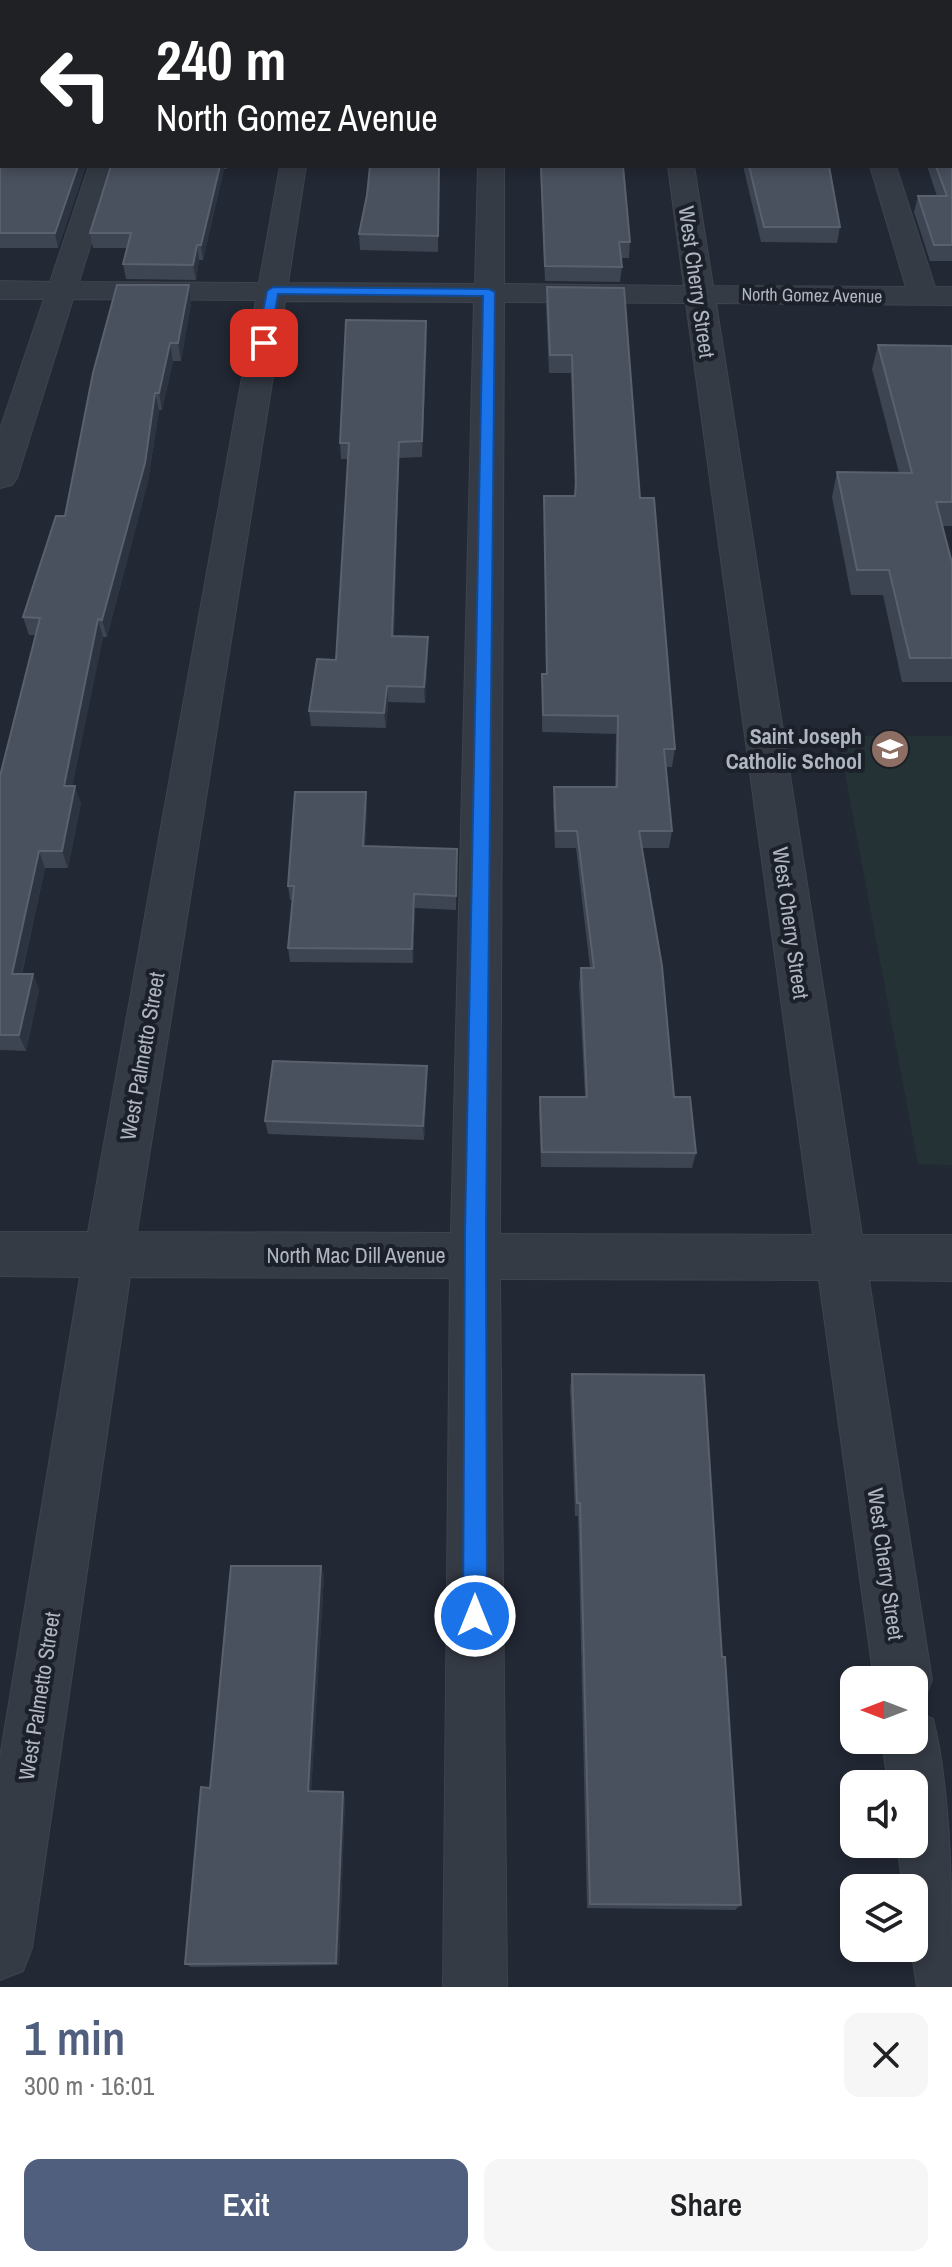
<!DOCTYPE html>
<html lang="en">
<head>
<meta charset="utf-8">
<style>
  body { margin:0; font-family:"Archivo Narrow",sans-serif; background:#f6f6f6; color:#202124; height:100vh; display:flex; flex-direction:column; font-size:30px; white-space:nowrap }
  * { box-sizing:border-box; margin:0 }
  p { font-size:26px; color:#757577 }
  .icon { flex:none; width:44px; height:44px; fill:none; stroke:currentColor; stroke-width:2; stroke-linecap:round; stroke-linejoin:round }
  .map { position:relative; height:1987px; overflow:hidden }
  .side { display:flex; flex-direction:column; background:#fff; flex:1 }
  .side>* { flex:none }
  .banner { position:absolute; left:0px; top:0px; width:952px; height:168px; box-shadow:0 4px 12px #0003; background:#202124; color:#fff; overflow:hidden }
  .needle { width:52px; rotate:270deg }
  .tools { position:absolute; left:840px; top:1666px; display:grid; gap:16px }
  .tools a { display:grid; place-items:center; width:88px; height:88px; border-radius:16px; background:#fff; box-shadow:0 4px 12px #0003; font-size:40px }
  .pin { position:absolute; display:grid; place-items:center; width:68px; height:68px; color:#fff; margin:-34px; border-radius:16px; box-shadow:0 4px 12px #0006 }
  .me { position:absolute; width:88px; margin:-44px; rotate:0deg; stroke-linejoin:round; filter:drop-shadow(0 0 6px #0008) }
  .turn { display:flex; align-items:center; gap:28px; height:168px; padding:0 24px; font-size:36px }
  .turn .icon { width:104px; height:104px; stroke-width:2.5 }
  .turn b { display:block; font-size:56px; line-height:68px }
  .round { display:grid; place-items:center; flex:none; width:84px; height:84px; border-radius:16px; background:#f6f6f6 }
  .overview { display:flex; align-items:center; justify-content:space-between; height:136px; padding:0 24px }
  h1 { font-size:48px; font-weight:600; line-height:60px; color:#505f7e }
  .primary-button { display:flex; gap:16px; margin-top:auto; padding:16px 24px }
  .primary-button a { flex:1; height:92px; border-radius:16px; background:#505f7e; color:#fff; font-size:32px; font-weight:600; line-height:92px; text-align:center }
  .primary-button a+a { background:#f6f6f6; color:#202124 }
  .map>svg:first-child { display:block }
</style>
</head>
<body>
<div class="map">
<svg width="952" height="1987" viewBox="0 0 952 1987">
  <rect width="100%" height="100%" fill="#222834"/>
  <!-- green -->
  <polygon fill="#243235" points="838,736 952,736 952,1165 918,1164"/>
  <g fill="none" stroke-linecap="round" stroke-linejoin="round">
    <defs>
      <g id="minor">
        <rect x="309" y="0" width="24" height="2"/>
        <rect x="646" y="0" width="24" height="2"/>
        <polygon points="821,0 845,0 846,2 822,2"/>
        <path d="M 89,166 L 115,166 L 79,282 L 259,283 L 280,166 L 306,166 L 288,283 L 475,284 L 478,166 L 504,166 L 504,284 L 684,286 L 668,166 L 694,166 L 713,286 L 906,287 L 870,166 L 896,166 L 935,287 L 952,287 L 952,305 L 716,303 L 862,1235 L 952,1235 L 952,1281 L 869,1280 L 932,1680 L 924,1701 L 914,1705 L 914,1680 L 874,1680 L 819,1280 L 500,1279 L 507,1987 L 443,1987 L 450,1278 L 130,1277 L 32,1948 L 23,1971 L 0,1980 L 0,1757 L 80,1277 L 0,1276 L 0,1232 L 88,1232 L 256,300 L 73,299 L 17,478 L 12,485 L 0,488 L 0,429 L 44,299 L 0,299 L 0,281 L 50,282 ZM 285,301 L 474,302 L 451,1233 L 137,1232 ZM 504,302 L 686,303 L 813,1235 L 500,1234 Z"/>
        <path d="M 914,1711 L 933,1719 C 952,1794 952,1906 952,1987 L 917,1987 L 911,1948 L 914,1948 L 914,1888 L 903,1888 L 897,1844 L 914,1844 L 914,1784 L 888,1784 L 882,1740 L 914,1740 Z"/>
      </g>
    </defs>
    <!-- minor casing -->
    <use href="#minor" stroke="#3e444e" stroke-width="2"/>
    <!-- minor -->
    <use href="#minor" fill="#353b45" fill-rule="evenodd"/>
  </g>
  <!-- wall -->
  <g fill="#3d4452">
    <polygon points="384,0 596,0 596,2 383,2"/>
    <polygon points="883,0 952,0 952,261 930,261 914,212 918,196 937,196 927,166 950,166 950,2 884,2"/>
    <polygon points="0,86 2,166 86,166 58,248 0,248"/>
    <polygon points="111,166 228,166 227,169 224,169 203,260 199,260 196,280 126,279 123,264 127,248 93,248 90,233"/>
    <polygon points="439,166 438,252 360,250 359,234"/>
    <polygon points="540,166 623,166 630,242 629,258 621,258 622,267 620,282 545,281"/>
    <polygon points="743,166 829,166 840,227 837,243 761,242"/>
    <polygon points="547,287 640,498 675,749 672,767 665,767 672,831 669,848 642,848 674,1097 696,1153 692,1168 541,1167 539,1112 540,1097 585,1097 579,984 581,968 590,968 576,848 555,848 553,805 554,787 615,787 616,734 542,732 542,674 546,674 544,496 575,495 571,373 549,373 546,305"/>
    <polygon points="191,303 181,361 173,361 162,410 159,410 148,481 107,637 103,637 72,786 81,803 68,868 45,868 22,974 33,974 39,990 26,1051 0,1050 0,776 36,635 29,635 23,617 65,516"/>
    <polygon points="427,337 422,457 399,458 394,636 428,653 425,703 388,702 386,728 311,726 309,711 336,660 348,459 341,459 340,443"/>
    <polygon points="878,345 952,346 952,526 942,526 952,563 952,682 902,682 883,595 851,595 832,497 837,472 899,473 872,369"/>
    <polygon points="367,806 365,846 457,849 456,910 415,908 413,963 290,962 288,948 292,900 290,900 288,886"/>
    <polygon points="427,1066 427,1080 424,1140 268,1134 265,1121"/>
    <polygon points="572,1374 722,1657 741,1905 735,1910 587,1908 578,1516 575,1516 570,1388"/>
    <polygon points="324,1575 311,1791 343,1792 345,1798 339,1965 191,1967 185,1964 210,1788"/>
  </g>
  <!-- shaded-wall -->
  <g fill="#2d3441">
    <polygon points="78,166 86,166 58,248 55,233"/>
    <polygon points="220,166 224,166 224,169 203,260 201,245"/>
    <polygon points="197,245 199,260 196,280 193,265"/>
    <polygon points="189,285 191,303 181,361 178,343"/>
    <polygon points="426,321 427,337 422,457 422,441"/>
    <polygon points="170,343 173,361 162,410 159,393"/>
    <polygon points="155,393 159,410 148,481 107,637 102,620"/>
    <polygon points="399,442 399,458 393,652 392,636"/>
    <polygon points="98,619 103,637 69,803 64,786"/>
    <polygon points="428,637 428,653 425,703 424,687"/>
    <polygon points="387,686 388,702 386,728 384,713"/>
    <polygon points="75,786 81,803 68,868 62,851"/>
    <polygon points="366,792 367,806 365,860 363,846"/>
    <polygon points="39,851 45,868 18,990 12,974"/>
    <polygon points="414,894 415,908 413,963 412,949"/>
    <polygon points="33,974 39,990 26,1051 19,1035"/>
    <polygon points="427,1066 427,1080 424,1140 423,1126"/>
    <polygon points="321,1566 324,1575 311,1797 308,1791"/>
    <polygon points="343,1792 345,1798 339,1965 336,1963"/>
  </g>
  <!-- building -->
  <g fill="#49515e" stroke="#59606e" stroke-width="2">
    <rect x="23" y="0" width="233" height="2"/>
    <polygon points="384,0 441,0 441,2 383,2"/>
    <polygon points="482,0 596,0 596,2 521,2 521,1"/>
    <rect x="729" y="0" width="61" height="2"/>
    <polygon points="891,0 952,0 952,245 934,245 918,196 947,196 936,166 950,166 950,2 892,2"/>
    <polygon points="2,81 2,166 78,166 55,233 0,233 0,86"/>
    <polygon points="111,166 220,166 201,245 197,245 193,265 123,264 131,233 90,233"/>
    <polygon points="370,166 439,166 438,236 359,234 367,195"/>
    <polygon points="541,166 623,166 630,242 619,242 622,267 545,266"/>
    <polygon points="749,166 829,166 840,227 764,227"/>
    <polygon points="117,285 189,285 178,343 170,343 159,393 155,393 145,463 102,620 98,619 64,786 75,786 62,851 39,851 12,974 33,974 19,1035 0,1035 0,776 40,618 23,617 56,516 65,516 93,373"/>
    <polygon points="547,287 624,288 640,498 654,498 675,749 664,749 672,831 639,831 662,966 674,1097 690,1097 696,1153 542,1152 540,1097 587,1097 581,968 594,968 577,831 556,831 554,787 617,787 618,716 543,715 542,674 547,674 544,496 575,496 576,482 572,355 550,355"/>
    <polygon points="346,320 426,321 422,441 399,442 392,636 428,637 424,687 387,686 384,713 309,711 317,659 336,660 349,443 340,443"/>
    <polygon points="878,345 952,346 952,502 936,502 952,563 952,658 910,658 889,570 857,570 837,472 912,473"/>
    <polygon points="295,792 366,792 363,846 457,849 456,896 414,894 412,949 288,948 294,886 288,886"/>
    <polygon points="273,1061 427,1066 423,1126 265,1121"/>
    <polygon points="572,1374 704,1375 722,1657 725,1657 741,1905 590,1904 580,1503 577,1503"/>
    <polygon points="231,1566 321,1566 308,1791 343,1792 336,1963 185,1964 201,1787 210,1788"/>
  </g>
  <!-- route -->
  <polygon fill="#1a73e8" stroke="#114b97" stroke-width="2" points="273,287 489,289 495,292 486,1231 487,1616 483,1624 475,1628 467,1624 463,1616 465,1231 483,296 278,294 270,343 264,347 257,343 267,291"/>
  <!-- icons -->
  <defs>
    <symbol id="school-disc" viewBox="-11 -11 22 22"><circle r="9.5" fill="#8d6e63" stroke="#1b2029"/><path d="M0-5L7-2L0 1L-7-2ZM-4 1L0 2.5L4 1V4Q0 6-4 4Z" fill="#fff"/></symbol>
  </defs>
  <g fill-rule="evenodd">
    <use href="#school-disc" x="868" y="727" width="44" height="44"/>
  </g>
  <g text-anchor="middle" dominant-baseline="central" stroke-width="8" stroke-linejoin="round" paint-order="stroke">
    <!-- far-street labels -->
    <g font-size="18" fill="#afb5c1" stroke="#1b2029">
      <text transform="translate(812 295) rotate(1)">North Gomez Avenue</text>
    </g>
    <!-- street labels -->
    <g font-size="22" fill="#afb5c1" stroke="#1b2029">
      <text transform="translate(697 282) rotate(82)">West Cherry Street</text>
      <text transform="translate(791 923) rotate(82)">West Cherry Street</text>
      <text transform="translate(142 1056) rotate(-80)">West Palmetto Street</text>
      <text x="356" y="1255">North Mac Dill Avenue</text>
      <text transform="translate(886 1564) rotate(82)">West Cherry Street</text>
      <text transform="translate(39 1696) rotate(-81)">West Palmetto Street</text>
    </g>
    <!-- poi labels -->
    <g font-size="22" font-weight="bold" fill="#afb5c1" stroke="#1b2029" text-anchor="end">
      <text x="862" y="736">Saint Joseph<tspan x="862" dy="25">Catholic School</tspan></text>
    </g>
  </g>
</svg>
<div class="tools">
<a><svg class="needle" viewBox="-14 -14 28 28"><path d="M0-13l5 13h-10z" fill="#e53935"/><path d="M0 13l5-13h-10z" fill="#757577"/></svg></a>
<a><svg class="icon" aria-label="sound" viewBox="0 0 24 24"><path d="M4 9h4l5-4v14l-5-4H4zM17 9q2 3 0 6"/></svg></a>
<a><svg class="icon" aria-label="layers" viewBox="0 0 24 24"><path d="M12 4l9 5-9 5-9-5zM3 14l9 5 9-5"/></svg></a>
</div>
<div class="pin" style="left:264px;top:343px;background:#d93025"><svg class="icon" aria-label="arrive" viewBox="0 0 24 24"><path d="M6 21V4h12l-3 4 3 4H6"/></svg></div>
<svg class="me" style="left:475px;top:1616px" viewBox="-20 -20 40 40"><circle r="17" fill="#1a73e8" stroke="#fff" stroke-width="3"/><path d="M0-11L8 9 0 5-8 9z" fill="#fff"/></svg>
<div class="banner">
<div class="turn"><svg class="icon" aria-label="left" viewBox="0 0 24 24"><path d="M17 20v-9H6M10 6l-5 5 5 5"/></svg><div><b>240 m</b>North Gomez Avenue</div></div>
</div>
</div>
<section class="side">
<div class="overview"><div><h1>1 min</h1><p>300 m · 16:01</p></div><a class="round"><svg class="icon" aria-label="close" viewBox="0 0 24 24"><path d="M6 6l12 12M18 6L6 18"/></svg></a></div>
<div class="primary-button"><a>Exit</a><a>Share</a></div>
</section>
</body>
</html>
